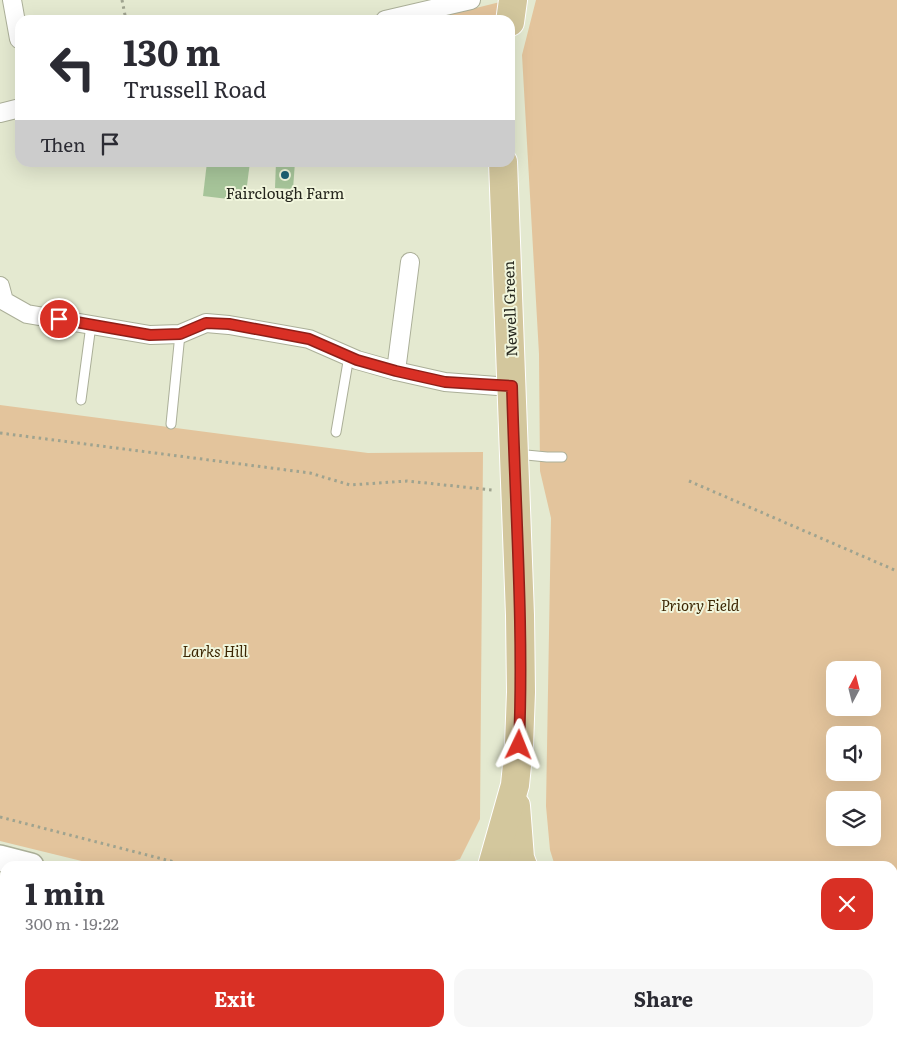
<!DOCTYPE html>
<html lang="en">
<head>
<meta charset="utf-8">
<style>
  body { margin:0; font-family:Literata,serif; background:#f7f7f7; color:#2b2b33; height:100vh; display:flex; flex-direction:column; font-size:19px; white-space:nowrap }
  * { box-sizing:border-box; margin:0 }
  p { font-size:16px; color:#7c7c81 }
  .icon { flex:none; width:28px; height:28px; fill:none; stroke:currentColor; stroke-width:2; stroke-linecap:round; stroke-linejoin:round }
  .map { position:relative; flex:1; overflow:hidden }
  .details { position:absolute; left:0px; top:861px; width:898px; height:176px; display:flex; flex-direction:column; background:#fff; border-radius:15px 15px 0 0; box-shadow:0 5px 20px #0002 }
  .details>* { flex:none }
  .banner { position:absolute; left:15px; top:15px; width:500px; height:152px; border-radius:15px; box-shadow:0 5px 20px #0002; background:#fff; color:#2b2b33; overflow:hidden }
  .needle { width:32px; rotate:7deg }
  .controls { position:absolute; left:826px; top:661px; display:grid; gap:10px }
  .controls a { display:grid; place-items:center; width:55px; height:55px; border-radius:10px; background:#fff; box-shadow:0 5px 20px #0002; font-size:25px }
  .pin { position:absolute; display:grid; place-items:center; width:42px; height:42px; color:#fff; margin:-21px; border:2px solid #fff; border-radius:50%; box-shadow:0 1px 5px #0007 }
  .me { position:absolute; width:55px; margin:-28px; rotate:2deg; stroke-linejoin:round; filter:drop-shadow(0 0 4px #0008) }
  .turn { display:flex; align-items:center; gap:18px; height:105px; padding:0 25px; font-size:22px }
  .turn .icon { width:65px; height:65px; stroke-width:2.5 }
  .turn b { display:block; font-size:35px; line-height:42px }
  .then { display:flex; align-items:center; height:48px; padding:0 25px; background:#0003; gap:10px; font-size:19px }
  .round { display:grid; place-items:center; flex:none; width:52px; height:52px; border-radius:15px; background:#f7f7f7 }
  .head { display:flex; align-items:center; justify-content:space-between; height:85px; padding:0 25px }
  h1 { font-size:30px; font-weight:700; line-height:38px }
  .action { display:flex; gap:10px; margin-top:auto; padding:10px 25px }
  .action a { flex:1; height:58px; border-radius:15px; background:#d93025; color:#fff; font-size:20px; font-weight:700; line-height:58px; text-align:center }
  .action a+a { background:#f7f7f7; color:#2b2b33 }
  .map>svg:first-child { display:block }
</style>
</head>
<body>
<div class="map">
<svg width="897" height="1037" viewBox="0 0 897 1037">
  <rect width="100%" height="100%" fill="#e4e9d0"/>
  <!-- green -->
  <g fill="#e3c49c" fill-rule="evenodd">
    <path d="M 536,0 L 897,0 L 897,1015 L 892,1014 L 892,866 L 555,866 L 550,850 L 546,806 L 551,518 L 540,471 L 539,354 L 522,55 ZM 835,670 L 872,670 L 872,708 L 835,708 ZM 835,735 L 872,735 L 872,772 L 835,772 ZM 835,800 L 872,800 L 872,838 L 835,838 Z"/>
    <polygon points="500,2 498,20 428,20"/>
    <polygon points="0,405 368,453 483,452 480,819 460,859 440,866 102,866 0,841"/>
    <polygon points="541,1032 733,1032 749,1037 540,1037"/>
  </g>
  <!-- building -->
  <g fill="#a6c499">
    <polygon points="207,162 250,162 245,201 203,196"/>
    <polygon points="276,162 295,162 293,189 275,188"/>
  </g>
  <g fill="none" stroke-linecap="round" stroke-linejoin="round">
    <defs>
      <g id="lane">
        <polyline points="81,400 91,325"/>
        <polyline points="171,424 180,334"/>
        <polyline points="336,432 349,356"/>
        <polyline points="516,454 547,457 562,457"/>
        <polyline points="246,1037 250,1032"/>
      </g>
      <g id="street">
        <polyline points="12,0 19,39"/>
        <polyline points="385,20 471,0"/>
        <polyline points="0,113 20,108"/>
        <polyline points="0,286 4,301 27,314 150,335 180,334 206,323 229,325 309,339 357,360 396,371 445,382 511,387"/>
        <polyline points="396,371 410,262"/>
        <polyline points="185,1032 197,1037"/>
        <polyline points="139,1037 141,1032"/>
      </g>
      <g id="secondary">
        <polyline points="0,858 31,866"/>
        <polyline points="831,1032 850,1037"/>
      </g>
      <g id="primary">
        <polyline points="510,22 513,0"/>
        <polyline points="516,806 520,858 523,866"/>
        <polyline points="492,866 515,785 519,745 521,692 520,615 503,162"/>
        <polyline points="509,1037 510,1032"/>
      </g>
    </defs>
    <!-- lane casing -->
    <use href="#lane" stroke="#abaf98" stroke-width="11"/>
    <!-- street casing -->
    <use href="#street" stroke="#abaf98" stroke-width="20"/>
    <!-- secondary casing -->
    <use href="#secondary" stroke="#abaf98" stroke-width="28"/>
    <!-- primary casing -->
    <use href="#primary" stroke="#fff" stroke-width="30"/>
    <!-- path -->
    <g stroke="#9fa38f" stroke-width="3" stroke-dasharray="2.5 4" stroke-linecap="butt">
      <polyline points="122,0 126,20"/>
      <polyline points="0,433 310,473 350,485 407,481 492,490"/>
      <polyline points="689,481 897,571"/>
      <polyline points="0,817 190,866"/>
    </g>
    <!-- lane -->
    <use href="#lane" stroke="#fff" stroke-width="9"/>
    <!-- street -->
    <use href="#street" stroke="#fff" stroke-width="18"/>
    <!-- secondary -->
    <use href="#secondary" stroke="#fff" stroke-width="25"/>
    <!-- primary -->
    <use href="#primary" stroke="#d3c79d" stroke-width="28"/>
  </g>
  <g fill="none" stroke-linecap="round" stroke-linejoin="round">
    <defs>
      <path id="route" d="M 59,319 L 150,335 L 180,334 L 206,323 L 229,324 L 309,339 L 357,360 L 396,371 L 445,382 L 512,386 C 515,506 524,625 519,745"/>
    </defs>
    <!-- route casing -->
    <use href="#route" stroke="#8d1f18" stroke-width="12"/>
    <!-- route -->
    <use href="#route" stroke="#d93025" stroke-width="9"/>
  </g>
  <!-- markers -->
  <circle fill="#1e6274" stroke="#f1f6dd" stroke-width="2" cx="285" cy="175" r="5"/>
  <g text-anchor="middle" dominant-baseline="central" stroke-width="4" stroke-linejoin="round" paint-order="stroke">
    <!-- poi labels -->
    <g font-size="15" fill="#25261d" stroke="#f1f6dd">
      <text x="285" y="192">Fairclough Farm</text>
    </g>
    <!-- street labels -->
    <g font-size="15" fill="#25261d" stroke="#f1f6dd">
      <text transform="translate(509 309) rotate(-92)">Newell Green</text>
    </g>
    <!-- park labels -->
    <g font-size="15" font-style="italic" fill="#3c2603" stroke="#f1f6dd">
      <text x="700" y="604">Priory Field</text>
      <text x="215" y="650">Larks Hill</text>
    </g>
  </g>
</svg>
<div class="controls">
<a><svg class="needle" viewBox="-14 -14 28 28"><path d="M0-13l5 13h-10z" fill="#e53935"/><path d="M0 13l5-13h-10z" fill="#7c7c81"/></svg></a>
<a><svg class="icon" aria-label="sound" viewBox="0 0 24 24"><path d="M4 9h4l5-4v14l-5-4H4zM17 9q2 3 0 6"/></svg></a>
<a><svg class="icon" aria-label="layers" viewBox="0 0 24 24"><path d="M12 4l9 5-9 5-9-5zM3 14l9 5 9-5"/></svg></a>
</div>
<div class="pin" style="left:59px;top:319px;background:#d93025"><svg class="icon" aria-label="arrive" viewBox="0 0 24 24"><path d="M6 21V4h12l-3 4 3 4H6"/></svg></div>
<svg class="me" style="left:519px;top:745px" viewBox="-20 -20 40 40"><path d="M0-17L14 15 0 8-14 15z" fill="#d93025" stroke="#fff" stroke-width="4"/></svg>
<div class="banner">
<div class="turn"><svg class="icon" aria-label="left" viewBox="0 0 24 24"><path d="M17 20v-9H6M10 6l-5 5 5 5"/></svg><div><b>130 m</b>Trussell Road</div></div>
<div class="then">Then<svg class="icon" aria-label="arrive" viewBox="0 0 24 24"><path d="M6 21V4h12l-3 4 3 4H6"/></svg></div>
</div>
<section class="details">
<div class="head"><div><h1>1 min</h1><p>300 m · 19:22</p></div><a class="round" style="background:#d93025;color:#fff"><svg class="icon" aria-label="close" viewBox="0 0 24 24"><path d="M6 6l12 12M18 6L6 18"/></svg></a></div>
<div class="action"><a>Exit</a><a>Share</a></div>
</section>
</div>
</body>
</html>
